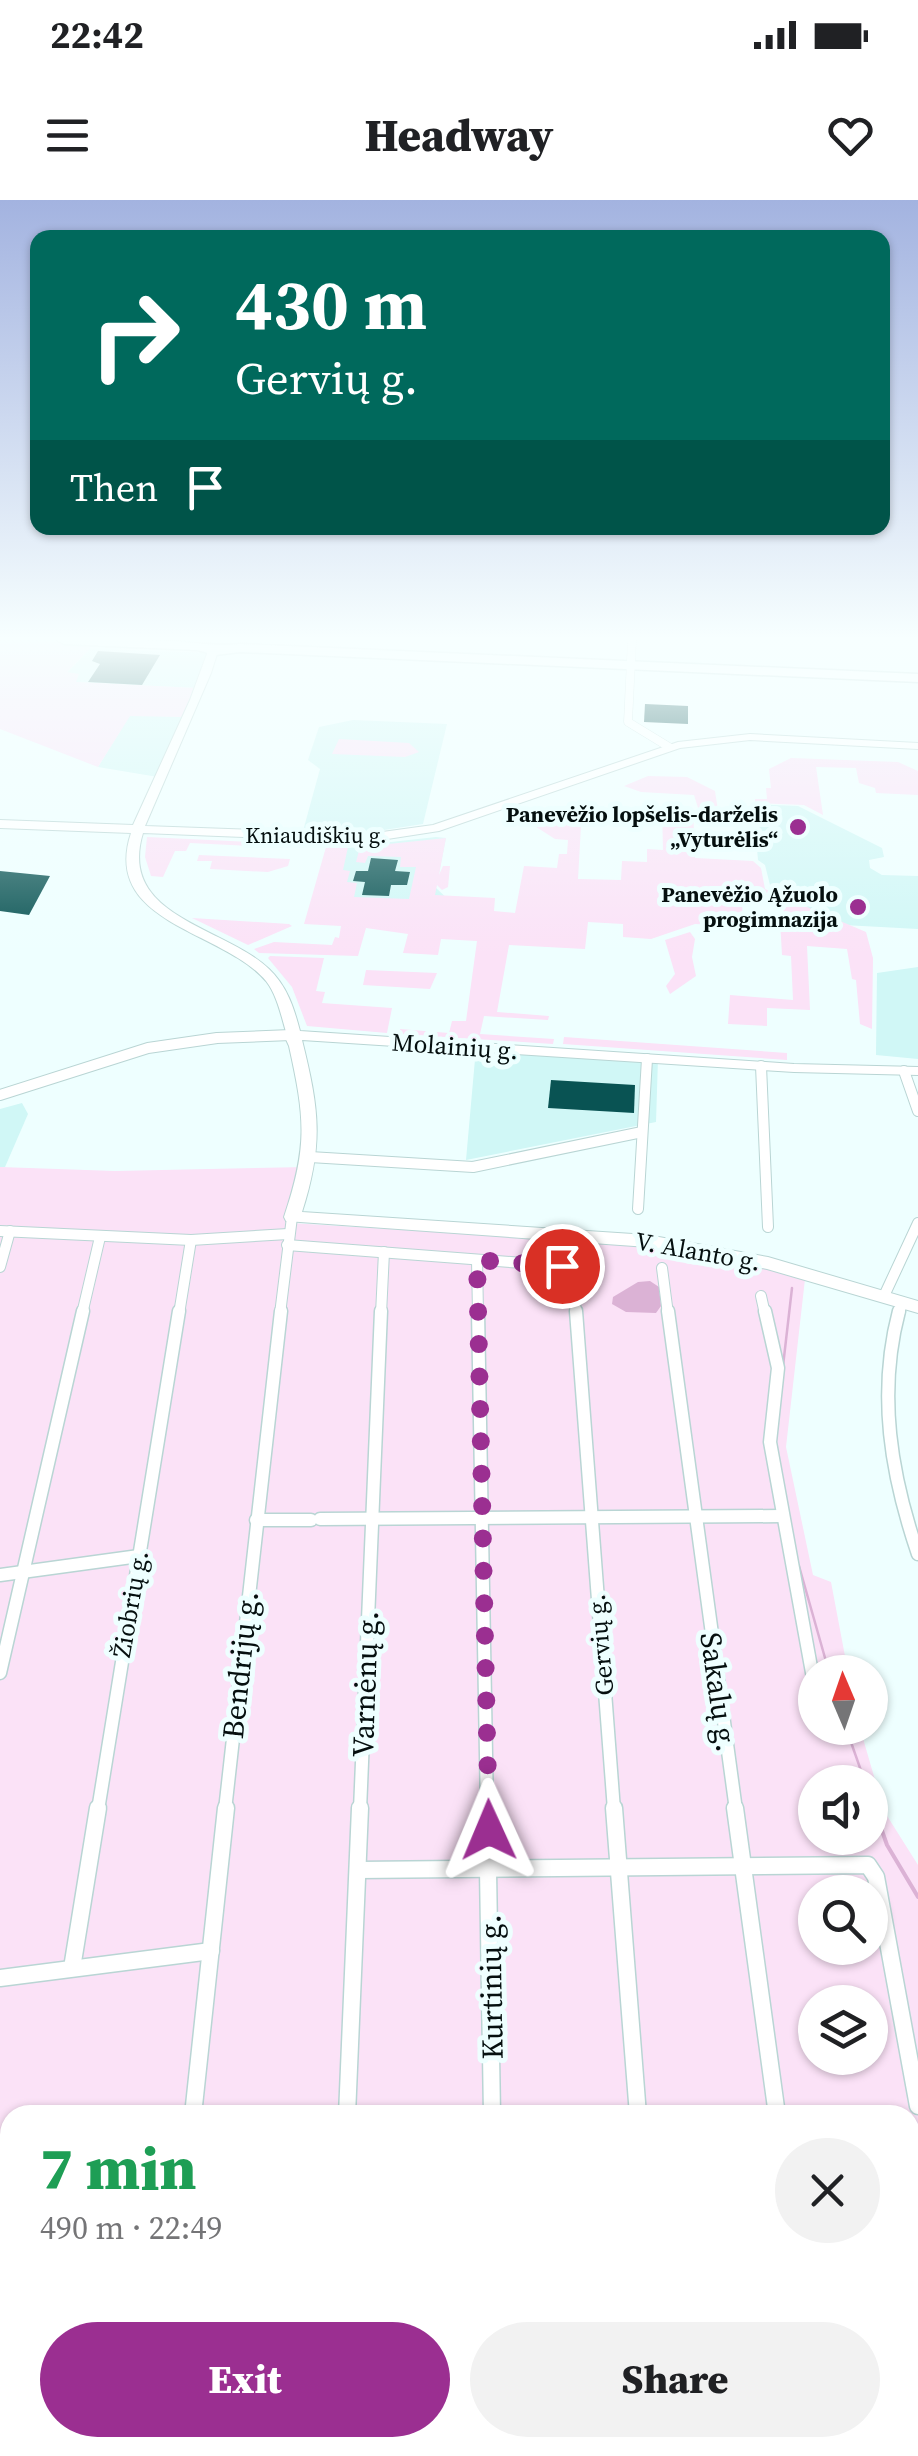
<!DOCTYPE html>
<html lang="en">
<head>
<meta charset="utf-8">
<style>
  body { margin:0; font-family:"Source Serif 4",serif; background:#f2f2f2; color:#202124; height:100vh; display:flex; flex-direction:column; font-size:38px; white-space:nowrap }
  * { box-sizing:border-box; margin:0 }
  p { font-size:32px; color:#757577 }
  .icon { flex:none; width:55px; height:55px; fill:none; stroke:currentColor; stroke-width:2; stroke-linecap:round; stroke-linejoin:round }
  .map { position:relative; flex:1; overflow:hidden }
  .panel { position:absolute; left:0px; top:1905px; width:920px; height:352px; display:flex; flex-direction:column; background:#fff; border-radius:30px 30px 0 0; box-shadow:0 2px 8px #0004 }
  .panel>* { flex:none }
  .guide { position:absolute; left:30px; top:30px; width:860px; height:305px; border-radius:20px; box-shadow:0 2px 8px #0004; background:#00695c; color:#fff; overflow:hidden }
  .needle { width:65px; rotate:358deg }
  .buttons { position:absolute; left:798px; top:1455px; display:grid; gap:20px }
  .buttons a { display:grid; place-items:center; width:90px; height:90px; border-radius:50%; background:#fff; box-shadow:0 2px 8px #0004; font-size:50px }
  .pin { position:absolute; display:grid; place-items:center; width:85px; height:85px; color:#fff; margin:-42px; border:5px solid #fff; border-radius:50%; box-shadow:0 2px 10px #0007 }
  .me { position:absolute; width:110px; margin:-55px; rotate:359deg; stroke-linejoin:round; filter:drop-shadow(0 0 8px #0008) }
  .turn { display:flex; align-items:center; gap:35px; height:210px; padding:0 40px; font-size:45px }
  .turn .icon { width:130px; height:130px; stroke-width:2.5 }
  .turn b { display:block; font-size:70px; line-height:85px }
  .then { display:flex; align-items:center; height:95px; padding:0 40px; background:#0003; gap:20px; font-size:38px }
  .round { display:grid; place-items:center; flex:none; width:105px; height:105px; border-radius:52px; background:#f2f2f2 }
  .head { display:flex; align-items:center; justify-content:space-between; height:170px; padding:0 40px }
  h1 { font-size:60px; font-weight:800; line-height:75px; color:#1e9e55 }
  .button { display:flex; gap:20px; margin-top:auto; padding:20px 40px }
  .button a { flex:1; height:115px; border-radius:60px; background:#9b2f91; color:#fff; font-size:40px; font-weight:800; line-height:115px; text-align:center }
  .button a+a { background:#f2f2f2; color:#202124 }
  .status { display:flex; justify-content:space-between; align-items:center; height:70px; padding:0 50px; background:#fff; direction:ltr }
  .status svg { height:28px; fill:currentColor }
  header { display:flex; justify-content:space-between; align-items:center; height:130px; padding:0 40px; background:#fff; font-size:45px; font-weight:800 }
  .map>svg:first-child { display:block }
</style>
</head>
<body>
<div class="status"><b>22:42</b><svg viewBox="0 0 49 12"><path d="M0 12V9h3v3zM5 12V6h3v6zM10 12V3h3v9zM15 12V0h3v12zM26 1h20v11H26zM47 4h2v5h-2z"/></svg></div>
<header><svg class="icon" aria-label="menu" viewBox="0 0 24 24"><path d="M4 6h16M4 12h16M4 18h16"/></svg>Headway<svg class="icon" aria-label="heart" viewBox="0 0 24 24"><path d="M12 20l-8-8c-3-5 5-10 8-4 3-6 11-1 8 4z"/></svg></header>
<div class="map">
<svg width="918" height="2256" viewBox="0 0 918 2256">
  <rect width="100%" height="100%" fill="#eff"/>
  <!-- built -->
  <g fill="#d0f7f6">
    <polygon points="90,449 212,453 196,488 75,482 67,473"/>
    <polygon points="130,515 184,517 158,577 98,567"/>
    <polygon points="353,520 447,524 423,624 371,632 303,631 320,569 308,560 319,527"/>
    <polygon points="753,604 798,606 882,648 884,657 869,660 870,668 882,675 918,676 918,729 825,724 771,689 765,665 758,660"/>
    <polygon points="436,637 446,638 436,688 453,704 333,703 346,647"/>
    <polygon points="918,767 918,859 876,855 877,773"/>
    <polygon points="476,848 658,859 656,922 466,960"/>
    <polygon points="22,903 28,914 5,967 0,967 0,909"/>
  </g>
  <!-- green -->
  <g fill="#fbe2f7" fill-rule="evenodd">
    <polygon points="0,440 90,442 90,449 67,472 79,474 76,482 196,488 184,517 130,516 98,567 0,529"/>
    <polygon points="339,539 409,543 419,552 405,557 332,554"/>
    <polygon points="791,558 898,562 918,571 918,595 876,593 875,588 859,583 856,568 816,567 823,615 804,605 755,603 755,599 767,599 766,588 771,588 769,569"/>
    <polygon points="648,576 687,577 715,591 718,611 699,611 694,595 641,592 624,586"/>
    <polygon points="662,607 693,608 695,658 753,661 761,668 765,689 866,732 873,758 872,829 860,824 856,780 852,779 847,749 807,746 810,810 767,808 767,826 728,824 730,795 793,800 791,756 782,755 779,703 742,702 743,726 695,724 651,739 623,737 623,724 588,722 585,749 509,745 497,812 549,816 548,820 484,816 480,834 554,839 553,844 398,834 400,829 449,833 452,821 466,821 477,741 441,739 438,755 403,753 408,734 366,728 358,756 259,753 254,749 274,742 332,745 335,737 339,738 341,726 304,724 326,647 348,647 343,670 350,671 347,682 357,683 354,697 409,699 416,667 400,667 401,657 368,656 365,663 356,662 360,647 446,638 439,675 443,666 450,666 448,687 442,690 437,685 435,695 495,698 494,711 515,713 524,666 557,668 559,654 567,654 568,640 555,639 530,623 570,625 571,612 588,613 587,625 581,626 578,679 621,680 622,661 647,662 647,649 663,650"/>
    <polygon points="147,637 291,644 290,648 190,643 186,651 175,651 163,677 151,676 145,657"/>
    <polygon points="199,655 290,659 288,666 268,672 210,669 212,661 197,661"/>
    <polygon points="192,718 289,724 292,726 248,745"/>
    <polygon points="690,732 695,739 692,757 696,776 670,794 666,786 675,774 665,740"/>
    <polygon points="270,756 324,758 316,791 325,792 322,803 392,808 387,833 307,826 292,787 268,758"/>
    <polygon points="366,770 437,773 430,789 363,785"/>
    <polygon points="564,837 787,853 787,860 563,844"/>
    <path d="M 0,967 L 115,971 L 307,967 L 291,1023 L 646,1045 L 770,1068 L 805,1079 L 786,1247 L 813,1375 L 831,1382 L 848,1472 L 815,1472 L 815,1528 L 860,1528 L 884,1611 L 918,1665 L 918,2038 L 910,2042 L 910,1915 L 10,1915 L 10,2248 L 506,2248 L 490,2256 L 0,2256 ZM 815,1582 L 870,1582 L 870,1638 L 815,1638 ZM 815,1692 L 870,1692 L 870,1748 L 815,1748 ZM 815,1802 L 870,1802 L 870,1858 L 815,1858 Z"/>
    <polygon points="918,2159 918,2256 744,2256 759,2248 910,2248 910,2163"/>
  </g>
  <!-- water -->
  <polygon fill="#dbb2d5" points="650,1081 659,1087 661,1106 656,1113 626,1112 612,1104 613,1097 638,1082"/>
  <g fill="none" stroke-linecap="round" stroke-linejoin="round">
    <!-- stream-far1 -->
    <g stroke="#dbb2d5" stroke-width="2.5">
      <polyline points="783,1166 792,1088"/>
      <polyline points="799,1366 829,1472"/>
      <polyline points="846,1528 865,1582"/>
      <polyline points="870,1596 875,1610"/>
    </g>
    <!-- stream -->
    <polyline stroke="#dbb2d5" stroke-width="4" points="874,1608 887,1645 918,1697"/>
  </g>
  <!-- building -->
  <g fill="#095353">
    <polygon points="98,451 160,455 142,485 88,482 100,464 92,461"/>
    <polygon points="645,504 688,506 688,524 644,522"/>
    <polygon points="371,658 398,660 395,671 410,672 407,685 391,685 389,696 362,695 365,682 353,681 356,671 368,671"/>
    <polygon points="0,671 50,676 29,715 0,711"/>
    <polygon points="551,880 635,885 634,913 548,908"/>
  </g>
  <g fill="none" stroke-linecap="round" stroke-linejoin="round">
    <defs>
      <polyline id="street-far3" points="632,440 628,522 669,547"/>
      <g id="street-far2">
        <polyline points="761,866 768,1027"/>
        <polyline points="904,871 918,911"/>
        <polyline points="0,895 148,848 217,838 291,835"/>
        <polyline points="310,957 473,967 642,932"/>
        <polyline points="638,1009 647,859"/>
        <polyline points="0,1031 191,1040 288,1034"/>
        <polyline points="287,1045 562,1066 573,1074 576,1114"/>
        <polyline points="477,1060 478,1114"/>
        <polyline points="0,1067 10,1031"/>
        <polyline points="662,1068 668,1114"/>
        <polyline points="761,1096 765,1114"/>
        <polyline points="884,1096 918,1023"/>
        <polyline points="82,1114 100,1037"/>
        <polyline points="179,1114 191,1040"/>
        <polyline points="280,1114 292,1017"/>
        <polyline points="381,1114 384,1052"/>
        <polyline points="899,1114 902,1102"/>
      </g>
      <g id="street-far1">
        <polyline points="478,1111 487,1610"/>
        <polyline points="576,1111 614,1610"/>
        <polyline points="668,1111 736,1610"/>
        <polyline points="765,1111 778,1168 770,1242 815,1489"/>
        <path d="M 899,1111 C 877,1194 891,1275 918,1354"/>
        <polyline points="320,1319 782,1316"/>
        <polyline points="256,1320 311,1320"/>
        <polyline points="0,1375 139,1356"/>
        <polyline points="0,1473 83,1111"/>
        <polyline points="98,1610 179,1111"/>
        <polyline points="225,1610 281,1111"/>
        <polyline points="360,1610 381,1111"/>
      </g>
      <g id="street">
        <polyline points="487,1608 492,1915"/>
        <polyline points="614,1608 638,1915"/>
        <polyline points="735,1608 777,1915"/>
        <polyline points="358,1670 868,1665 876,1677 918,1906"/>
        <polyline points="72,1768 98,1608"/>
        <polyline points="0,1778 211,1751"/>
        <polyline points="193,1915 226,1608"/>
        <polyline points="347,1915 360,1608"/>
        <polyline points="910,2041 918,2037"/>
        <polyline points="0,2057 10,2056"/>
        <polyline points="0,2190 10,2130"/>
        <polyline points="910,2193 918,2189"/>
        <polyline points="332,2248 332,2256"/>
        <polyline points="816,2248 817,2256"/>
        <polyline points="157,2256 158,2248"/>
        <polyline points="490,2256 506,2248"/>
        <polyline points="788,2256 803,2248"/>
      </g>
      <path id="secondary" d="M 213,448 L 218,451 L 211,473 L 145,626 L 368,634 L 433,625 L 678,542 L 750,534 L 918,543 L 918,549 L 750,540 L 680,548 L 439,631 L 368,642 L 143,633 C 117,717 224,726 269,769 C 287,786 294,808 300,831 L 794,864 L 918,867 L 918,875 L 794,872 L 302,840 C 319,909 324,943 302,1012 L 648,1035 L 768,1057 L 918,1101 L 918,1113 L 767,1069 L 648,1047 L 286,1021 L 284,1017 C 308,946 305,918 289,846 L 284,835 L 286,832 C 281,815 277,795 266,781 C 223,730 101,724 131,633 L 0,628 L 0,620 L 133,625 L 190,500 L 208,451 Z"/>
      <g id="primary">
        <polygon points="918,2086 918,2116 910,2119 910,2089"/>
        <polygon points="613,2248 655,2248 651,2256 609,2256"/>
      </g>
      <path id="highway" d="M 57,440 C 95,440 132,439 169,441 C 194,442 216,447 240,444 L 918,474 L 918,482 L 240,452 L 216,455 L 197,450 L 64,444 Z"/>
    </defs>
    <!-- street-far3 casing -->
    <use href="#street-far3" stroke="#b9d5d4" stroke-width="9"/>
    <!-- street-far2 casing -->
    <use href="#street-far2" stroke="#b9d5d4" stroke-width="12"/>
    <!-- street-far1 casing -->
    <use href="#street-far1" stroke="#b9d5d4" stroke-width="15"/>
    <!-- street casing -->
    <use href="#street" stroke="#b9d5d4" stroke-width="19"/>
    <!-- secondary casing -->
    <use href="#secondary" stroke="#b9d5d4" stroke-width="2"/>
    <!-- primary casing -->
    <use href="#primary" stroke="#b9d5d4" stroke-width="2"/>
    <!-- highway casing -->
    <use href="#highway" stroke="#b9d5d4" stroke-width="3"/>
    <!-- street-far3 -->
    <use href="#street-far3" stroke="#fff" stroke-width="8"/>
    <!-- street-far2 -->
    <use href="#street-far2" stroke="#fff" stroke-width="10"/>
    <!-- street-far1 -->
    <use href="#street-far1" stroke="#fff" stroke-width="12"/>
    <!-- street -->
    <use href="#street" stroke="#fff" stroke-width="16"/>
    <!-- secondary -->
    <use href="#secondary" fill="#fff" fill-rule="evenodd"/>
    <!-- primary -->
    <use href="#primary" fill="#fff" fill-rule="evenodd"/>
    <!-- highway -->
    <use href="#highway" fill="#fff" fill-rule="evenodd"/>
  </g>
  <!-- sky -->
  <linearGradient id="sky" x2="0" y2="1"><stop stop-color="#a3b3e0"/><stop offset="0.58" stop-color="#f7ffff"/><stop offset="1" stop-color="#f7ffff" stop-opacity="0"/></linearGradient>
  <rect width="918" height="756" fill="url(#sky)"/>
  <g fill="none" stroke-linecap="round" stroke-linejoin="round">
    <!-- route -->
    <polyline stroke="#9b2f91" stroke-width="18" stroke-dasharray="0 32.4" points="489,1630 477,1060 562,1066"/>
  </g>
  <!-- markers -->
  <g fill="#9b2f91" stroke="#eff" stroke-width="4">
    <circle cx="798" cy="627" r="10"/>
    <circle cx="858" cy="707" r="10"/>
  </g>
  <g text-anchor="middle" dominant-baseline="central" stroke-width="10" stroke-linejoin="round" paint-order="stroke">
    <!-- far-poi labels -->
    <g font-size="22" font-weight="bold" fill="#050f0f" stroke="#eff" text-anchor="end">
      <text x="778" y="614">Panevėžio lopšelis-darželis<tspan x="778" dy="25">„Vyturėlis“</tspan></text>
      <text x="838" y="694">Panevėžio Ąžuolo<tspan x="838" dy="25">progimnazija</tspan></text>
    </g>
    <!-- far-street labels -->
    <g font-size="22" fill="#050f0f" stroke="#eff">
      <text x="316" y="635">Kniaudiškių g.</text>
    </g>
    <!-- street labels -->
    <g font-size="25" fill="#050f0f" stroke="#eff">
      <text transform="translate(455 846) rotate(4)">Molainių g.</text>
      <text transform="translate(698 1051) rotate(10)">V. Alanto g.</text>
      <text transform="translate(130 1404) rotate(-80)">Žiobrių g.</text>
      <text transform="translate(600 1445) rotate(-95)">Gervių g.</text>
    </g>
    <!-- near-street labels -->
    <g font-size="30" fill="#050f0f" stroke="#eff">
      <text transform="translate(240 1465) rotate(-84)">Bendrijų g.</text>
      <text transform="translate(365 1484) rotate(-88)">Varnėnų g.</text>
      <text transform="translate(719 1492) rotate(82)">Sakalų g.</text>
      <text transform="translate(491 1787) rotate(-91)">Kurtinių g.</text>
    </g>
  </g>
</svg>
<div class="buttons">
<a><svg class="needle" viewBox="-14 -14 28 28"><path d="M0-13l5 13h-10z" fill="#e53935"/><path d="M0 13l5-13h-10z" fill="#757577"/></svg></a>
<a><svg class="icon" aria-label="sound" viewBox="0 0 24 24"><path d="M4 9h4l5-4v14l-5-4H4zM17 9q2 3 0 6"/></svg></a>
<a><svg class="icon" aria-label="search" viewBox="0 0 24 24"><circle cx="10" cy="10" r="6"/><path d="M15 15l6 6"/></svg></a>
<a><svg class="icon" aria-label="layers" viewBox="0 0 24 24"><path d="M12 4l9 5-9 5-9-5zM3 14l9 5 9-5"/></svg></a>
</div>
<div class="pin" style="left:562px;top:1066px;background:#d93025"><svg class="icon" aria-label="arrive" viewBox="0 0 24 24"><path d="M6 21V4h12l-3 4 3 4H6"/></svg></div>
<svg class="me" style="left:489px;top:1630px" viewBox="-20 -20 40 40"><path d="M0-17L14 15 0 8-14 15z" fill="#9b2f91" stroke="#fff" stroke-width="4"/></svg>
<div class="guide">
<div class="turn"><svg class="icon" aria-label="right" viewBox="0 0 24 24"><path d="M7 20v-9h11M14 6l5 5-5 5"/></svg><div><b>430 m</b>Gervių g.</div></div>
<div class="then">Then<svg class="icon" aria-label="arrive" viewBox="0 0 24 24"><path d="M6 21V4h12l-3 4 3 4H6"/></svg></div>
</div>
<section class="panel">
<div class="head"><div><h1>7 min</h1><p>490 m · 22:49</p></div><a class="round"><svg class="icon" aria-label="close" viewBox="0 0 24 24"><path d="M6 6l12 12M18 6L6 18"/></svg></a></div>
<div class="button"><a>Exit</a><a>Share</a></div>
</section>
</div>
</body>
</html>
